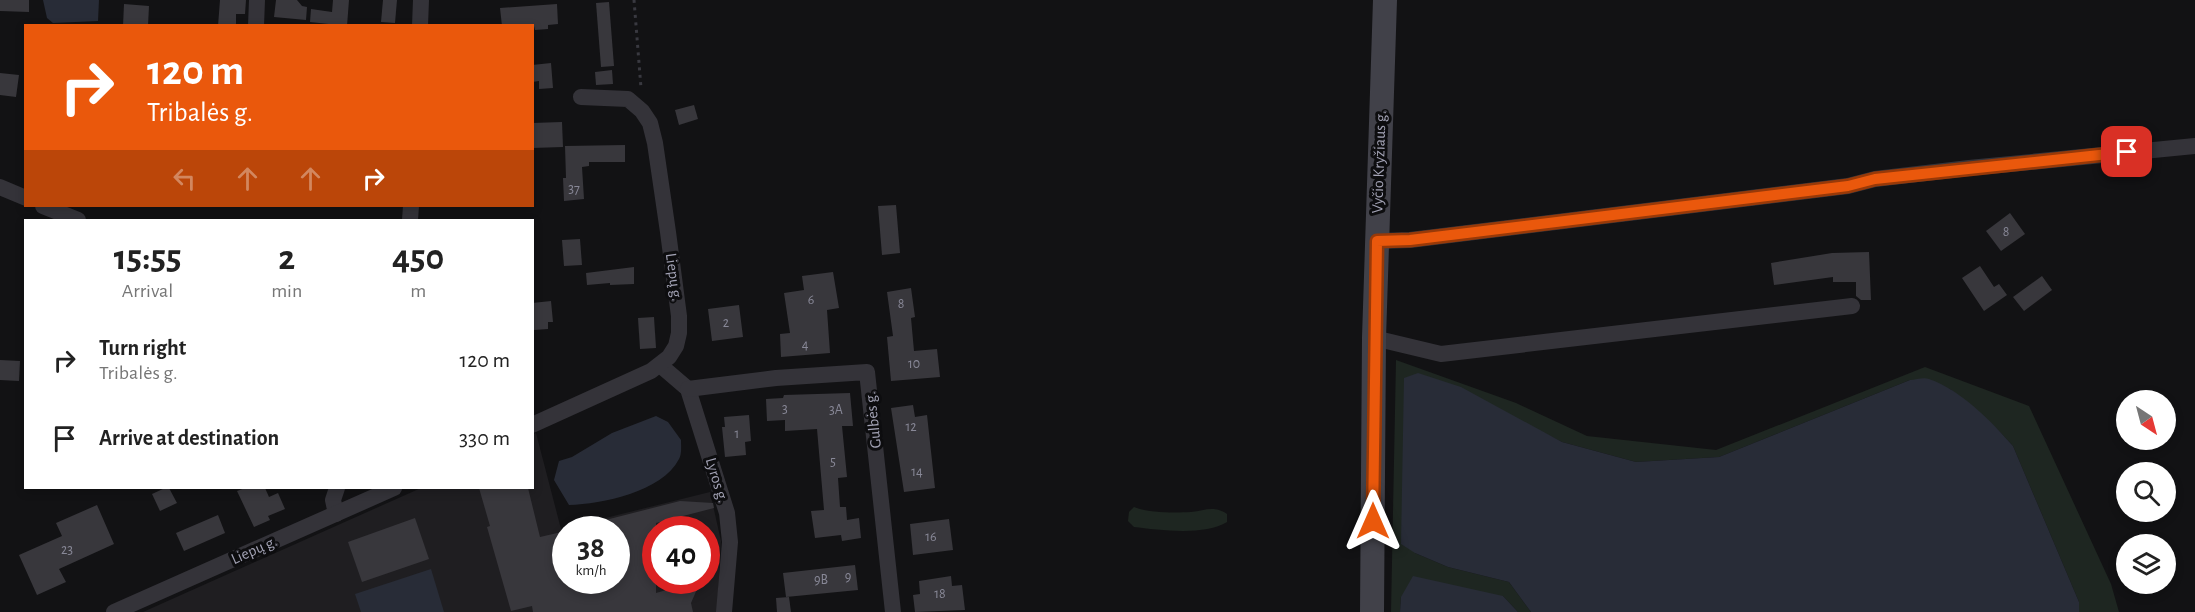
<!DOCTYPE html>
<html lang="en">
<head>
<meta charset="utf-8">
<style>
  body { margin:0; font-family:"Alegreya Sans",sans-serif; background:#f6f6f6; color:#222; height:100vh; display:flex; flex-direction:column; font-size:22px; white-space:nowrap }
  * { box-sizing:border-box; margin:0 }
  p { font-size:20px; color:#767676 }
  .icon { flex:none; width:33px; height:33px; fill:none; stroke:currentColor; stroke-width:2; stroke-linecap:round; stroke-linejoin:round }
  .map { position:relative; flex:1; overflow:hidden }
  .details { position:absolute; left:24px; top:219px; width:510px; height:270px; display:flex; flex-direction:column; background:#fff; border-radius:0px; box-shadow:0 3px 9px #0003 }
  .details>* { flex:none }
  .guide { position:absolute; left:24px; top:24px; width:510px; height:183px; border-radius:0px; box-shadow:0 3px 9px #0003; background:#ea580c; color:#fff; overflow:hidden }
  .needle { width:39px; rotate:144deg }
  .fabs { position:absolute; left:2116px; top:390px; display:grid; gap:12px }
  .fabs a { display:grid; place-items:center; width:60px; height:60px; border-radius:50%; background:#fff; box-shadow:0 3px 9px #0003; font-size:30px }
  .speed { position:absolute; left:552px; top:516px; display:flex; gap:12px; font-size:30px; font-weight:700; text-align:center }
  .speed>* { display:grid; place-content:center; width:78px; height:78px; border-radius:50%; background:#fff; box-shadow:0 3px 9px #0003; line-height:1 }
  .speed small { font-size:15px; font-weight:400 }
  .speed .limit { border:9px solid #d22; background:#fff; color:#111 }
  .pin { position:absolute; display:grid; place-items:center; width:51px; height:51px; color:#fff; margin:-26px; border-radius:12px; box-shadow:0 3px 9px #0006 }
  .me { position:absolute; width:66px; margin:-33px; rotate:0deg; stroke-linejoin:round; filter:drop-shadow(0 0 4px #0008) }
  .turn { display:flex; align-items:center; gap:21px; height:126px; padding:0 24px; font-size:27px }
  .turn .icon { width:78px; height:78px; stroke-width:2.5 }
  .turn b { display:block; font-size:42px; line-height:51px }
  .lanes { display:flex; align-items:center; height:57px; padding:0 24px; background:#0003; justify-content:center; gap:30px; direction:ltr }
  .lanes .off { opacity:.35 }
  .eta { display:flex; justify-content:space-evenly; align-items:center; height:102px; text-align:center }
  .eta b { font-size:36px; font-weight:700; line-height:42px }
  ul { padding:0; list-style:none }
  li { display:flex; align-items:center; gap:18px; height:78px; padding:0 24px }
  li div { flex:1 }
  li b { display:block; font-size:22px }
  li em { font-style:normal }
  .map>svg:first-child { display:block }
</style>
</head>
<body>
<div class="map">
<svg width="2195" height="612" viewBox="0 0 2195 612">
  <rect width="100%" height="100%" fill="#121214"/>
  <!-- built -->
  <path fill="#1f1e21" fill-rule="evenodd" d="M 536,433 L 561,529 L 710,492 L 721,541 L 717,612 L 143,612 L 421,488 L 532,488 L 533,434 ZM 566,530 L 616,530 L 616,580 L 566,580 ZM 656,530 L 706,530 L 706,580 L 656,580 Z"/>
  <!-- green -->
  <g fill="#1e2621">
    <polygon points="1396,360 1516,403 1587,436 1716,450 1925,367 2029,406 2111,584 2119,612 2079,612 2079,602 2013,446 1998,430 1950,389 1910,380 1719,457 1636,462 1562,442 1511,416 1415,553 1448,567 1509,582 1531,612 1518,612 1503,596 1401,597 1400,612 1391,612"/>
    <path d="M 1134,507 C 1149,513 1174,513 1191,512 C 1205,511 1213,505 1227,514 L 1227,522 C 1205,536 1159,530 1134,527 L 1128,521 L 1129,512 Z"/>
  </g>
  <!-- water -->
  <g fill="#282c37">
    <polygon points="43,0 99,0 98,21 53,23 47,18"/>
    <path d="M 1418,373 L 1461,387 L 1562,442 L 1636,462 L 1719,457 L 1910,380 C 1916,380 1923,377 1929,379 C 1961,390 1991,421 2013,446 L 2079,602 L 2079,612 L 1531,612 L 1509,582 L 1448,567 L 1415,553 L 1401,544 L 1404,378 Z"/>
    <path d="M 656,416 L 668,422 L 681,440 C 681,446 682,454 679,459 C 662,492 602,504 569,505 L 554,480 L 559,461 L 572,457 L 612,433 Z"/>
    <polygon points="431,569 444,612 361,612 355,594"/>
    <polygon points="1413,576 1503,596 1518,612 1400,612 1401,597"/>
  </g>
  <!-- building -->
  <g fill="#38373c">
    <polygon points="0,0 29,0 29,12 0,11"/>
    <polygon points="220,0 246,0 245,14 236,14 236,26 218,26"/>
    <polygon points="276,0 297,0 302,6 307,7 306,20 274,17"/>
    <polygon points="333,0 349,0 347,26 310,22 311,9 332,12"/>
    <polygon points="383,0 397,0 395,23 381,22"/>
    <polygon points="609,2 614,66 601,67 596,3"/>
    <polygon points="124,4 149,6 148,26 123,26"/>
    <polygon points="557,4 558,24 548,25 548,29 535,30 534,26 502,26 500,8"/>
    <polygon points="551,63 553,88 539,89 539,81 532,82 532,65"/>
    <polygon points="612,70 613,84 596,85 595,72"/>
    <polygon points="0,73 19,75 16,97 0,95"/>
    <polygon points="694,105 698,119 679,125 675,110"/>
    <polygon points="562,122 563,147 532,148 532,123"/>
    <polygon points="625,145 625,162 589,162 589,166 582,167 584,199 564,201 563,178 566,178 565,146"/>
    <polygon points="896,205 900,253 882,255 878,206"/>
    <polygon points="2010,213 2025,234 2001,251 1986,231"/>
    <polygon points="580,239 582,265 564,266 562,240"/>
    <polygon points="1869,252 1871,300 1861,300 1856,296 1856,282 1833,282 1833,277 1774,285 1771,263 1832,253"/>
    <polygon points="1980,266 1994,287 1999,284 2007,295 1984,311 1962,278"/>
    <polygon points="634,267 634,284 610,285 610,283 587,285 586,273"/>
    <polygon points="833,272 839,308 827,310 830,353 781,357 780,334 790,333 784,293 804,290 802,276"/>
    <polygon points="2042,276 2052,290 2024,311 2013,297"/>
    <polygon points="911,288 915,317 911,318 914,351 937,349 940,377 891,381 887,337 893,336 887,292"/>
    <polygon points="551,301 553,322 548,322 548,329 534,330 532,303"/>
    <polygon points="739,305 743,337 712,341 708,309"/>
    <polygon points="654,317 656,348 640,349 638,318"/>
    <polygon points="0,360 20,361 19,381 0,380"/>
    <polygon points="850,393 853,426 842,426 847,477 838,478 840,507 846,507 847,520 859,518 861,538 842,541 841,535 815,538 811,511 824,510 817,429 785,431 785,420 767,421 766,399 783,398 784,395"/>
    <polygon points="913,405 915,417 927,415 935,488 904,492 891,408"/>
    <polygon points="749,415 751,441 745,442 746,455 725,457 722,427 725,427 724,417"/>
    <polygon points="165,488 169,488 177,503 160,511 152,494"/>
    <polygon points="245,488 265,488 269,497 278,493 285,509 268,516 270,520 254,527 237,491"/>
    <polygon points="479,488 528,488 540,537 566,531 566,580 616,580 616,530 587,530 586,525 680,501 713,503 714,508 656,523 656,593 680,586 683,580 701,580 691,603 693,612 533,612 532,606 511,611 487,527 490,526"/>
    <polygon points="97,505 114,544 59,569 66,582 37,595 19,555 62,536 56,523"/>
    <polygon points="218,515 225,533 184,551 176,533"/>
    <polygon points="415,518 429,559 362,582 348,542"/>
    <polygon points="949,519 953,550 913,555 910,524"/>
    <polygon points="855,565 858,590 786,597 783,573"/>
    <polygon points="951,576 952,586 962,585 965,610 915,612 913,595 920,594 919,581"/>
    <polygon points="789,597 791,612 777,612 776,598"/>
  </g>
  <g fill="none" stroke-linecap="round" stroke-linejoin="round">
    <!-- path -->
    <polyline stroke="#393940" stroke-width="3" stroke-dasharray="3 4.5" stroke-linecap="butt" points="634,0 641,88"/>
    <!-- street -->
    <g stroke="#343339" stroke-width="16">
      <polyline points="256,26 257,0"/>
      <polyline points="420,26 421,0"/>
      <polyline points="0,187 26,198"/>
      <polyline points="43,206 78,220"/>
      <polyline points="410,220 411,206"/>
      <polyline points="1377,241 1410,240 1848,186 1875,179 1969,168 2195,146"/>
      <polyline points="1374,338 1441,354 1852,306"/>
      <polyline points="660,365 688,389 727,513 730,542 724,612"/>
      <polyline points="688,389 776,378 867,372 893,612"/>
      <polyline points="532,425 651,371 669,357 676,346 679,333 679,316 668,232 655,143 650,123 642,111 628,99 581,97"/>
      <polyline points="336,514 333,500 337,488"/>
      <polyline points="114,612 394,488"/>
    </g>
    <!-- secondary -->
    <polyline stroke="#414149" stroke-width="24" points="1372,612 1374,338 1385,0"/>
  </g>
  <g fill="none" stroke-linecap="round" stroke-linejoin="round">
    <defs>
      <polyline id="route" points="1373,521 1377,241 1410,240 1848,186 1875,179 2127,152"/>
    </defs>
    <!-- route casing -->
    <use href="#route" stroke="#983908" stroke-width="15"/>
    <!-- route -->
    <use href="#route" stroke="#ea580c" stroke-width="10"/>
  </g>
  <g text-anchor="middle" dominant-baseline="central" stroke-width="6" stroke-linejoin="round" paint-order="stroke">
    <!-- number labels -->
    <g font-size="14" fill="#888897">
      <text x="574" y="189">37</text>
      <text x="2006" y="232">8</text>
      <text x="811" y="300">6</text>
      <text x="901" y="304">8</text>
      <text x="726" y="323">2</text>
      <text x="805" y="345">4</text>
      <text x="914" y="364">10</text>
      <text x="785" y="409">3</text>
      <text x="836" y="410">3A</text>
      <text x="911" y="427">12</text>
      <text x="737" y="434">1</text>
      <text x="833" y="462">5</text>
      <text x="917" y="472">14</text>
      <text x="931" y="537">16</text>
      <text x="67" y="550">23</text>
      <text x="848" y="577">9</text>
      <text x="821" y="580">9B</text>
      <text x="940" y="594">18</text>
    </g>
    <!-- street labels -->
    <g font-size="16" fill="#a3a3b5" stroke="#0d0d0f">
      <text transform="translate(1379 162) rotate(-88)">Vyčio Kryžiaus g.</text>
      <text transform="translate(674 277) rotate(82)">Liepų g.</text>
      <text transform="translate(873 420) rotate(-96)">Gulbės g.</text>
      <text transform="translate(717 480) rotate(73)">Lyros g.</text>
      <text transform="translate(254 550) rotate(-24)">Liepų g.</text>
    </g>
  </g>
</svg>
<div class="fabs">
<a><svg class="needle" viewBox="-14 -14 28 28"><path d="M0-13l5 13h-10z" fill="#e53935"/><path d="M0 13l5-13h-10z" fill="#767676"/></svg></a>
<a><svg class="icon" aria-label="search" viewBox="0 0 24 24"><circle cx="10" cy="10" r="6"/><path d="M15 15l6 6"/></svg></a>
<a><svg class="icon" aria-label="layers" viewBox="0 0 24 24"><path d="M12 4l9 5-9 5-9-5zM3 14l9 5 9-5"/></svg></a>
</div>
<div class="speed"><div>38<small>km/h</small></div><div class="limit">40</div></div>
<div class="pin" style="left:2127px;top:152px;background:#d93025"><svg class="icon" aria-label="arrive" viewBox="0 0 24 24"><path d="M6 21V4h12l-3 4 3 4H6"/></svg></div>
<svg class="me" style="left:1373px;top:521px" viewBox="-20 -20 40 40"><path d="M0-17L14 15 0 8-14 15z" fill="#ea580c" stroke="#fff" stroke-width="4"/></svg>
<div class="guide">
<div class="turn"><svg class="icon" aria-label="right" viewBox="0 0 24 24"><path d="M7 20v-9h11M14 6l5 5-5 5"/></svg><div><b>120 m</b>Tribalės g.</div></div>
<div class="lanes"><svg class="icon off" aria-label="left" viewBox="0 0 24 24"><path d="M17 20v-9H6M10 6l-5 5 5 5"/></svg><svg class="icon off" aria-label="ahead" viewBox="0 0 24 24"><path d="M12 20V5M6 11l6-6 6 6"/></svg><svg class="icon off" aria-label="ahead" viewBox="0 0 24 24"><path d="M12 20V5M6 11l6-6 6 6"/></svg><svg class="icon" aria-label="right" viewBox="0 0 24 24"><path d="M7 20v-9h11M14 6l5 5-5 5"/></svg></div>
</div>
<section class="details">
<div class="eta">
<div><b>15:55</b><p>Arrival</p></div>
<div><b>2</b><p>min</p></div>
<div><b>450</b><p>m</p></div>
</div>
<ul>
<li><svg class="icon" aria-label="right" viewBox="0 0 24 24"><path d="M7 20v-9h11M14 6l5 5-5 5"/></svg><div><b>Turn right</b><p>Tribalės g.</p></div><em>120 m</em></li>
<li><svg class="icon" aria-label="arrive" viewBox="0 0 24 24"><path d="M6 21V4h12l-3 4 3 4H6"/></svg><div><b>Arrive at destination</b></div><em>330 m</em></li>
</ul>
</section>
</div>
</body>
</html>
